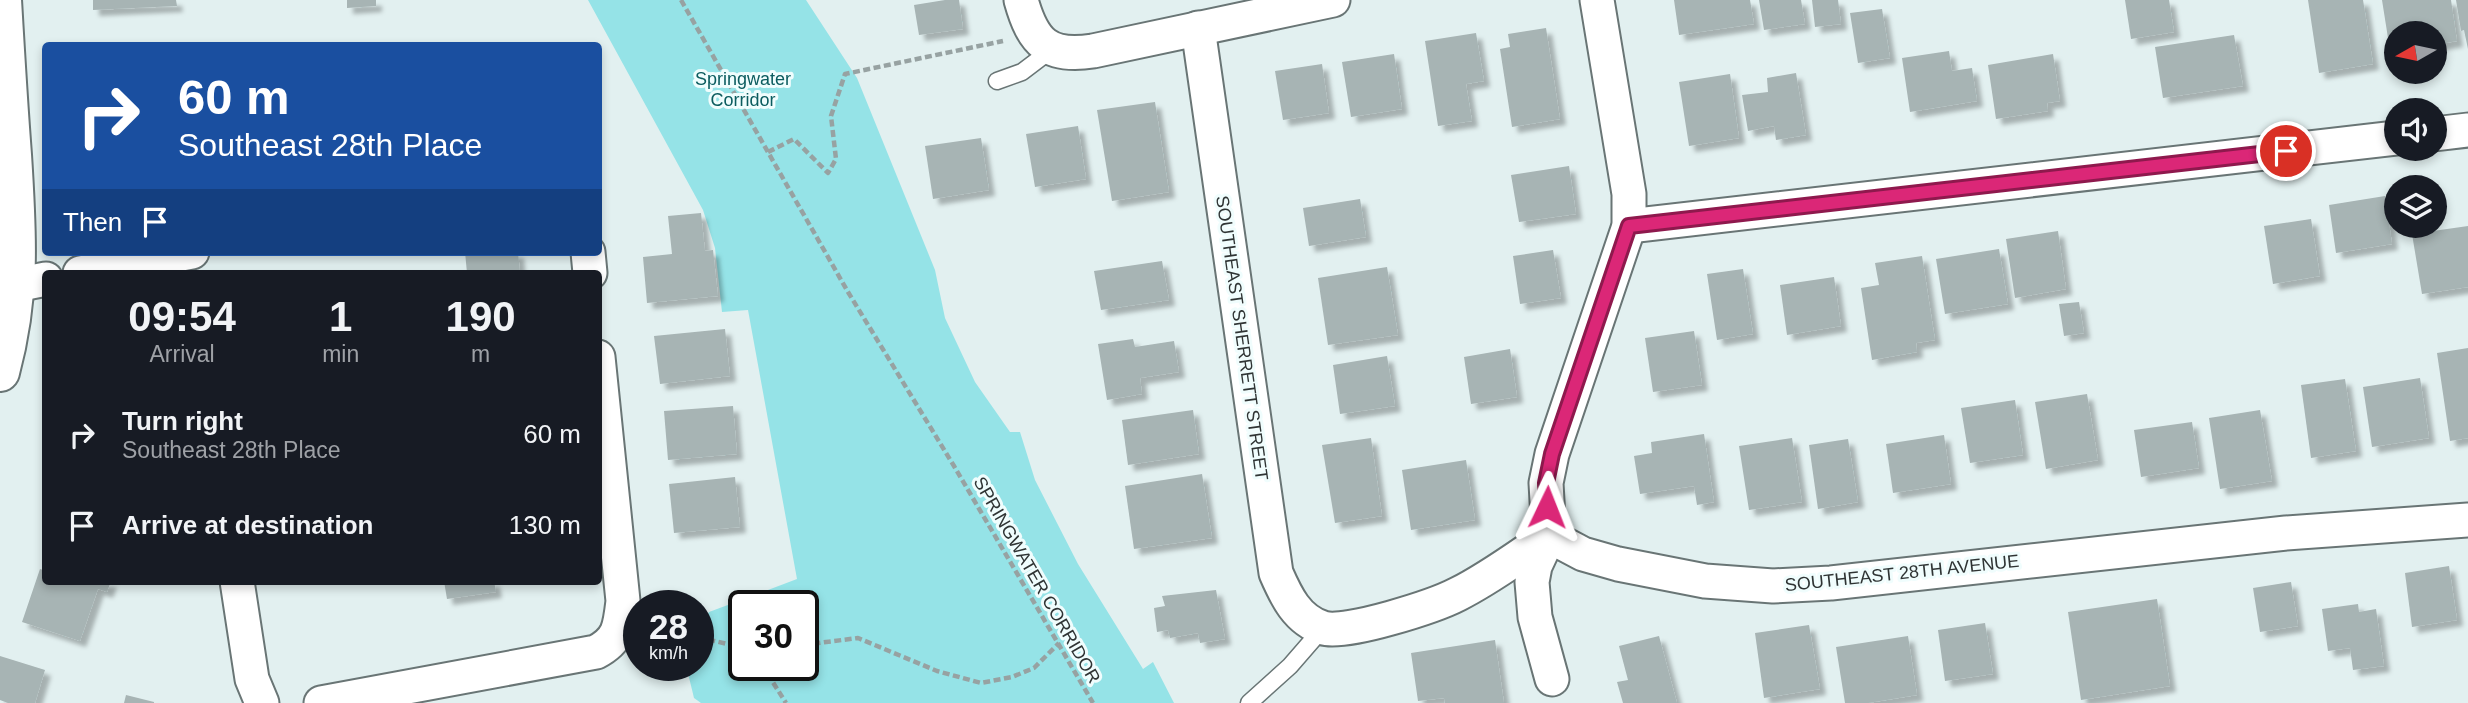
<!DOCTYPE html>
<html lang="en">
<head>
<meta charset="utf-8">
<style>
  body { margin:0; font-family:Helvetica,sans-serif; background:#20242c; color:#f1f3f6; height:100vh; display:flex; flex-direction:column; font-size:26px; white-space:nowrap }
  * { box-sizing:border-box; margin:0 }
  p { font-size:23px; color:#9ea1a6 }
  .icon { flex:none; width:38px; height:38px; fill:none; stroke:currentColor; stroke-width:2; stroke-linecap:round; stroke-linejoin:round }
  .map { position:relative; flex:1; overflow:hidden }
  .sheet { position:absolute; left:42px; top:270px; width:560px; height:315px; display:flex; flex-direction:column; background:#171b24; border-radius:7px; box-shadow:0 4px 10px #0003 }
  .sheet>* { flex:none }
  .hud { position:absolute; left:42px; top:42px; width:560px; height:214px; border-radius:7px; box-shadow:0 4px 10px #0003; background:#1a4fa0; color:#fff; overflow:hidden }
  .needle { width:46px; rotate:261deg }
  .buttons { position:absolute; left:2384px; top:21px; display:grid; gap:14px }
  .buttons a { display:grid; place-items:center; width:63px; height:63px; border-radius:50%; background:#171b24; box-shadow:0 4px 10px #0003; font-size:35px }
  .speed { position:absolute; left:623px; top:590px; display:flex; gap:14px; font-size:35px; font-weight:700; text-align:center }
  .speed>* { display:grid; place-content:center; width:91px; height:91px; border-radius:50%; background:#171b24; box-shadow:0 4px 10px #0003; line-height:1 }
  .speed small { font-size:18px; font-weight:400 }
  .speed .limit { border:4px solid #111; border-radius:10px; background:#fff; color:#111 }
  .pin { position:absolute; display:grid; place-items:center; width:60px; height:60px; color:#fff; margin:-30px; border:4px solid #fff; border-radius:50%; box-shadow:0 2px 7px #0007 }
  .me { position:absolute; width:77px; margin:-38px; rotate:2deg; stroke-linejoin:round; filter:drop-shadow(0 0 5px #0008) }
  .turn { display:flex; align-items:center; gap:24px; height:147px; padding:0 21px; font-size:32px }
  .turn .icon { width:91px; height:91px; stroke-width:2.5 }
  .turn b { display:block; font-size:49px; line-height:60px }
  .then { display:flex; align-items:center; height:66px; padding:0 21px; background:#0003; gap:14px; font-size:26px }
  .eta { display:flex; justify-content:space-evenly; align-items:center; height:119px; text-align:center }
  .eta b { font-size:42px; font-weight:800; line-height:49px }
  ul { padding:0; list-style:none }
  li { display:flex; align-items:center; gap:21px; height:91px; padding:0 21px }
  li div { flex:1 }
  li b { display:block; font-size:26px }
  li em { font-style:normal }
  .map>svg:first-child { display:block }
</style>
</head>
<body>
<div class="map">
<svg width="2468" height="703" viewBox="0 0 2468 703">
  <defs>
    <filter id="shadow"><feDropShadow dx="6" dy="6" stdDeviation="2" flood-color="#0004"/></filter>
  </defs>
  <rect width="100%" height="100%" fill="#e2f0f0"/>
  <!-- green -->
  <path fill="#95e3e7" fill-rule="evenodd" d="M 588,0 L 806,0 L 857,78 L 935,270 L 945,318 L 975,382 L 1010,432 L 1020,432 L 1035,480 L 1078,564 L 1143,669 L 1153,662 L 1174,703 L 701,703 L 694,698 L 686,665 L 698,665 L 698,629 L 709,612 L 797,579 L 748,310 L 722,312 L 715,248 L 703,210 ZM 744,606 L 803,606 L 803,665 L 744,665 Z"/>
  <!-- building -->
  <g fill="#a7b4b4" filter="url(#shadow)">
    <polygon points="93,0 176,0 177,6 93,10"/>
    <polygon points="347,0 376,0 376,6 347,8"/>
    <polygon points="945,0 959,0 963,29 919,35 914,5"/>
    <polygon points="1674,0 1750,0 1754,24 1679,35"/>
    <polygon points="1759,0 1801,0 1805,24 1764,30"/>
    <polygon points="1812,0 1838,0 1841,24 1815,27"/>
    <polygon points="2125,0 2169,0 2174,32 2131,39"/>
    <polygon points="2308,0 2363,0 2373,64 2319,73"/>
    <polygon points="2382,0 2451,0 2457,41 2434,45 2434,33 2396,33 2396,37 2388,38"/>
    <polygon points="2456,0 2468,0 2468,49 2464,30 2461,31"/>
    <polygon points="1882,9 1890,58 1858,63 1850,13"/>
    <polygon points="1546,28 1560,119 1512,127 1500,49 1510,47 1508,34"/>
    <polygon points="1476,33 1484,81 1466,84 1472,121 1438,126 1425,41"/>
    <polygon points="2234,35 2243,86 2163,98 2155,47"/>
    <polygon points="1949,51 1952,71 1972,68 1977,101 1910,112 1902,58"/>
    <polygon points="1394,54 1402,109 1351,117 1342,62"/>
    <polygon points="2053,54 2060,101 2047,103 2048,111 1996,119 1988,65"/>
    <polygon points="1322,64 1329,113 1283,120 1275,71"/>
    <polygon points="1796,73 1806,135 1776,140 1774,126 1748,131 1742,95 1768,92 1767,78"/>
    <polygon points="1730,74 1739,138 1689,146 1679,82"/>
    <polygon points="1155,102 1169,192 1112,201 1097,110"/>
    <polygon points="1078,126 1086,179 1035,187 1026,134"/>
    <polygon points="981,138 989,190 933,199 925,146"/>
    <polygon points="1569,166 1576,214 1519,222 1511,175"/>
    <polygon points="2385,196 2392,244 2336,253 2329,205"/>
    <polygon points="1360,199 1366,237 1309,246 1303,208"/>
    <polygon points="701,213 705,251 713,250 718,296 647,303 643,257 672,254 668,216"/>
    <polygon points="2311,219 2320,276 2273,284 2264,226"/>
    <polygon points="2468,226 2468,287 2422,294 2412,234"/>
    <polygon points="2058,231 2066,289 2015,298 2006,239"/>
    <polygon points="1999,249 2008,304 1945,314 1936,259"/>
    <polygon points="1553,250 1561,298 1520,304 1513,256"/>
    <polygon points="465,252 518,252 520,273 467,273"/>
    <polygon points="1922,256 1935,340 1916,343 1917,352 1872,360 1861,288 1879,285 1875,263"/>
    <polygon points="1162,261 1169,300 1101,310 1094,271"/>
    <polygon points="1387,267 1398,335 1328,345 1318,278"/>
    <polygon points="1743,269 1753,334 1717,340 1707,274"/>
    <polygon points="1834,277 1841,326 1787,335 1780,285"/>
    <polygon points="2079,302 2084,333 2064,336 2059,304"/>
    <polygon points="725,329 730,376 660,384 654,336"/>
    <polygon points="1694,331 1702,385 1653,392 1645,338"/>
    <polygon points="1133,339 1135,347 1174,341 1179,372 1140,378 1142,394 1107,400 1098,344"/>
    <polygon points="2468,348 2468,438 2450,441 2437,353"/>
    <polygon points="1510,349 1517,397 1471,404 1464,357"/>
    <polygon points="1387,356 1395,406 1340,414 1333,365"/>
    <polygon points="2420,378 2429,438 2372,447 2363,387"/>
    <polygon points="2345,379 2356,451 2311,458 2301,385"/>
    <polygon points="2087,394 2098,460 2046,469 2035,402"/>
    <polygon points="2015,400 2023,455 1970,463 1961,408"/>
    <polygon points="733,406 737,454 668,460 664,411"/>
    <polygon points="1193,410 1199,454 1128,465 1122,420"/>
    <polygon points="2260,410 2272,481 2220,489 2209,418"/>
    <polygon points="2192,422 2199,468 2141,477 2134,430"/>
    <polygon points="1704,434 1714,502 1697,505 1694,486 1640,494 1634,456 1652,453 1651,442"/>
    <polygon points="1944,435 1951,484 1893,493 1886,444"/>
    <polygon points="1371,438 1382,516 1335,523 1322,445"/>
    <polygon points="1792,438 1802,502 1749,510 1739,446"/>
    <polygon points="1848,439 1858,502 1818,509 1809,445"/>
    <polygon points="1466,460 1475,520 1411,530 1402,470"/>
    <polygon points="1202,474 1212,538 1134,549 1125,486"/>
    <polygon points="735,477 740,527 674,533 669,484"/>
    <polygon points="2449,566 2457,620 2412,627 2405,573"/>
    <polygon points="40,569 46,571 46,581 111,581 107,592 98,589 80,641 22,622"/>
    <polygon points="444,581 494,581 496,592 447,599"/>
    <polygon points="2291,582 2298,626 2260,632 2253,588"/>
    <polygon points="1216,590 1225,639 1200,643 1198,633 1170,638 1168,630 1157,632 1154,608 1165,606 1162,596"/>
    <polygon points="2157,599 2170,686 2081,700 2068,612"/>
    <polygon points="2358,604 2359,612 2376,609 2384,666 2353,670 2350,648 2328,651 2322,609"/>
    <polygon points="1985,623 1993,674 1945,681 1938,630"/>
    <polygon points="1809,625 1820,689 1764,698 1755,633"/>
    <polygon points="1659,636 1677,703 1623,703 1617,682 1628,680 1619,646"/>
    <polygon points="1908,636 1917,695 1868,703 1845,703 1836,647"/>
    <polygon points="1495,640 1504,703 1445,703 1444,698 1418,701 1411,653"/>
    <polygon points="0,656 45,670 35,703 8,703 0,700"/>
    <polygon points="126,695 154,702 154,703 124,703"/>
  </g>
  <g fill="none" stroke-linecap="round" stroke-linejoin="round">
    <defs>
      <g id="service">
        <polyline points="997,81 1022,72 1051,50"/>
        <polyline points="1249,703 1290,666 1323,628"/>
      </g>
      <g id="minor">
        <path d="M 1021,0 C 1033,43 1048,58 1093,51 L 1333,0"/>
        <path d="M 1198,28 L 1276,573 C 1286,596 1297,620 1323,628 C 1346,635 1435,606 1458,594 C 1490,578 1519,556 1549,536"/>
        <polyline points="2434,134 2468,130"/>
        <polyline points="1629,226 2396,138"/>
        <polyline points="588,252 590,273"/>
        <polyline points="80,273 192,252"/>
        <polyline points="16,285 46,279"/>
        <polyline points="1549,536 1583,554 1618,564 1705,581 1773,586 1831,583 2286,533 2468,520"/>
        <polyline points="237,581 252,679 262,703"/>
        <polyline points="1552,679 1535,617 1532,582 1535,566 1549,536 1546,483 1552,454 1629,226 1629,194 1597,0"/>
        <path d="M 321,703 L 596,652 C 619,640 620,627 623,601 L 598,357"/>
      </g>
      <path id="primary" d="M 0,372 C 21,294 17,233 12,155 C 8,103 5,52 2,0"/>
    </defs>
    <!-- service casing -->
    <use href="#service" stroke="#697575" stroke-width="19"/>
    <!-- minor casing -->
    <use href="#minor" stroke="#697575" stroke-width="37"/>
    <!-- primary casing -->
    <use href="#primary" stroke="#697575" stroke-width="42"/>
    <!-- path -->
    <g stroke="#97a2a2" stroke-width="4.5" stroke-dasharray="7 3.5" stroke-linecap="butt">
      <polyline points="681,0 848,292 954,466 1093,703"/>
      <polyline points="768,152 794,139 828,173 836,159 831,116 845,74 1003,41"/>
      <polyline points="698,637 744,648"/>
      <polyline points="803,645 858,638 937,671 981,683 1012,677 1034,668 1059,643"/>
      <polyline points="762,665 786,703"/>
    </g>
    <!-- service -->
    <use href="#service" stroke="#fff" stroke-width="16"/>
    <!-- minor -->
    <use href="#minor" stroke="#fff" stroke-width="33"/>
    <!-- primary -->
    <use href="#primary" stroke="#fff" stroke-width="38"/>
  </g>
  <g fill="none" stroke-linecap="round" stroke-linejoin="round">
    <defs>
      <polyline id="route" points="1547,507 1546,483 1552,454 1629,226 2286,151"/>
    </defs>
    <!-- route casing -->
    <use href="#route" stroke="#8e194d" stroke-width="18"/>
    <!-- route -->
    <use href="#route" stroke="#db2777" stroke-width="12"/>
  </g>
  <g text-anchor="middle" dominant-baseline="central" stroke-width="6" stroke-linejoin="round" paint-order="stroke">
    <!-- park labels -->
    <g font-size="18" fill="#0b5c5f" stroke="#f0fdfd">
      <text x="743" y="79">Springwater<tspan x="743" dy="21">Corridor</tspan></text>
    </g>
    <!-- street labels -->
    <g font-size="18" fill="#2f3434" stroke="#f0fdfd">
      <text transform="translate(1242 338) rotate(82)">SOUTHEAST SHERRETT STREET</text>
      <text transform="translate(1902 573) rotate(-6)">SOUTHEAST 28TH AVENUE</text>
      <text transform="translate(1037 580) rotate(60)">SPRINGWATER CORRIDOR</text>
    </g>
  </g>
</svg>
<div class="buttons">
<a><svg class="needle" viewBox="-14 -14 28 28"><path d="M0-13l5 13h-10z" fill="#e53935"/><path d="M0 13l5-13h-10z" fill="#9ea1a6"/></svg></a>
<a><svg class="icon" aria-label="sound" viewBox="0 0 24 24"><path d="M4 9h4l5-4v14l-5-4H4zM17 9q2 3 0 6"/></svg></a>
<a><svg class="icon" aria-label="layers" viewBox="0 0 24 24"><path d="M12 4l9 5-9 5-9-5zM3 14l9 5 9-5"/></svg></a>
</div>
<div class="speed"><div>28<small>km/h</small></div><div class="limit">30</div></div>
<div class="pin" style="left:2286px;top:151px;background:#d93025"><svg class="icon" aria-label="arrive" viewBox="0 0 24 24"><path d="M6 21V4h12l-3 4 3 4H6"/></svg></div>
<svg class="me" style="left:1547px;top:507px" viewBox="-20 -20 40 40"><path d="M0-17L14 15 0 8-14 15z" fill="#db2777" stroke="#fff" stroke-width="4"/></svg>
<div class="hud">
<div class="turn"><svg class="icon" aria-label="right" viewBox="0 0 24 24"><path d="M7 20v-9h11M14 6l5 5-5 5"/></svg><div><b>60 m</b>Southeast 28th Place</div></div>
<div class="then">Then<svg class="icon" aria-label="arrive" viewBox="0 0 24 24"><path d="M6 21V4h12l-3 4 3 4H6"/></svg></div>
</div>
<section class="sheet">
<div class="eta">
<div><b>09:54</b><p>Arrival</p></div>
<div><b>1</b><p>min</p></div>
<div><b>190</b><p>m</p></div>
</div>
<ul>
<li><svg class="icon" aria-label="right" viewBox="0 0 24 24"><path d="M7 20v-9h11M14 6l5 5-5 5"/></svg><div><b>Turn right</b><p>Southeast 28th Place</p></div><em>60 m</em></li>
<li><svg class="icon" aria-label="arrive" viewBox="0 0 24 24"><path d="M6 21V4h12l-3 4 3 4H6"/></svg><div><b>Arrive at destination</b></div><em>130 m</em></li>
</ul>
</section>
</div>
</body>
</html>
